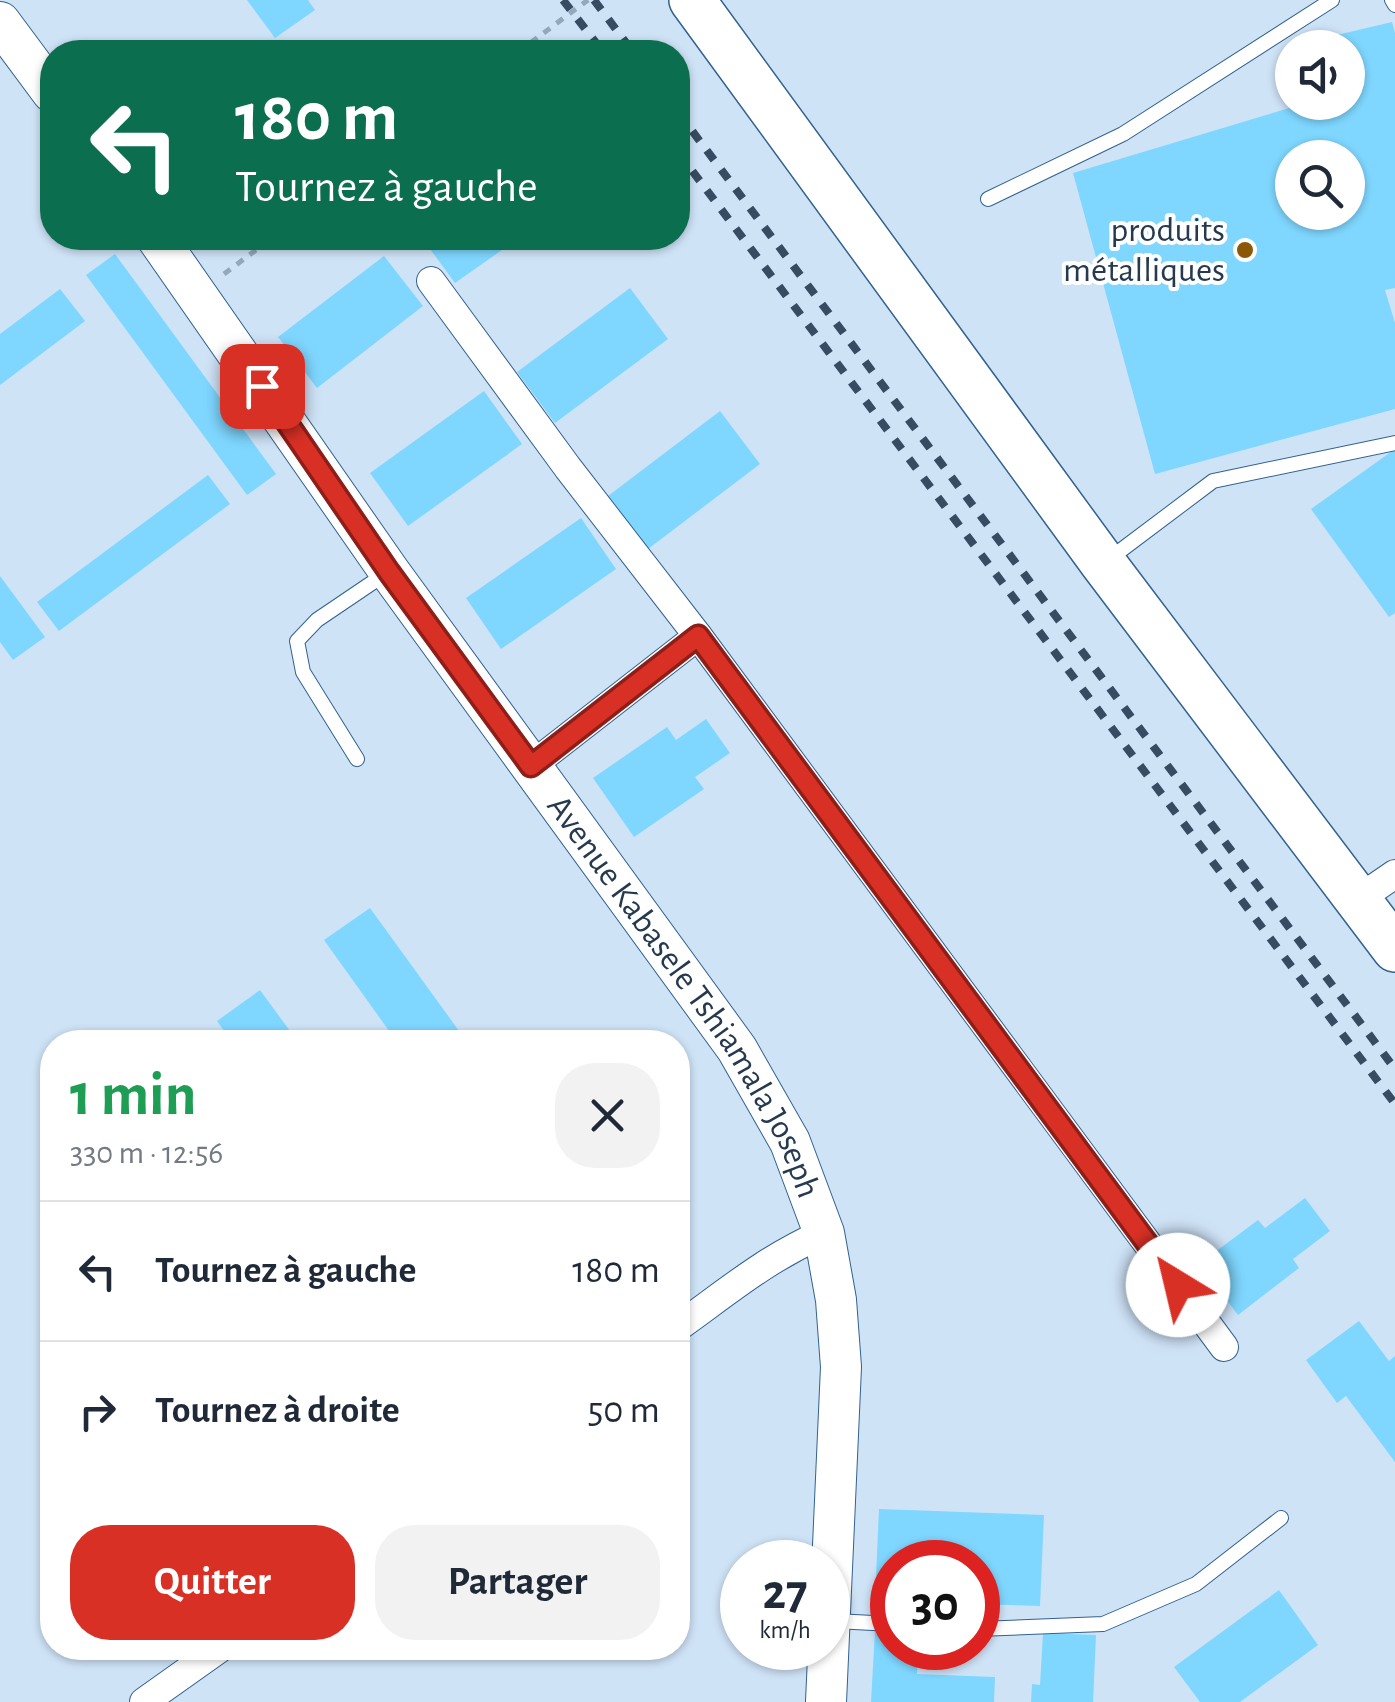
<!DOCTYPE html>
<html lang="fr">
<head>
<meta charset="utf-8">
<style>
  body { margin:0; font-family:"Alegreya Sans",sans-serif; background:#f2f2f3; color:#1f2937; height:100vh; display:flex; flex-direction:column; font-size:38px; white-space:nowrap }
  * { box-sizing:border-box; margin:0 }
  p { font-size:32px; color:#747a83 }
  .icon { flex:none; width:55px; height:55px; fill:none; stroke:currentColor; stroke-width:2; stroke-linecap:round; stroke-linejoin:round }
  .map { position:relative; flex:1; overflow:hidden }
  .panel { position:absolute; left:40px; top:1030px; width:650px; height:630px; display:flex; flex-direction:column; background:#fff; border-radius:40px; box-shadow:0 2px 8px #0004 }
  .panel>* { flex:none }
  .hud { position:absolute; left:40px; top:40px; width:650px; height:210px; border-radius:40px; box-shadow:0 2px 8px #0004; background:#0b6e4f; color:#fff; overflow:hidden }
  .buttons { position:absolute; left:1275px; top:30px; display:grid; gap:20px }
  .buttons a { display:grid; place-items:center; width:90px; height:90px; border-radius:50%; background:#fff; box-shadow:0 2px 8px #0004; font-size:50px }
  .speed { position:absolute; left:720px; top:1540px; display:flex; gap:20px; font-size:50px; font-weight:700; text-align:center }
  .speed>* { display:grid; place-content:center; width:130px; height:130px; border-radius:50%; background:#fff; box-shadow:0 2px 8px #0004; line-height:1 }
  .speed small { font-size:25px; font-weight:400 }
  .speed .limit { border:15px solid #d22; background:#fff; color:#111 }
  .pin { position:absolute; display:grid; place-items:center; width:85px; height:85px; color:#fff; margin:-42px; border-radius:20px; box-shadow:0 5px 15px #0006 }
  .me { position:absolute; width:110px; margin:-55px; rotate:324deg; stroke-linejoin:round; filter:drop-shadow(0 0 8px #0008) }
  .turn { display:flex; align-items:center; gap:35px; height:210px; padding:0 30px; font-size:45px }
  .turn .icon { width:130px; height:130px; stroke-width:2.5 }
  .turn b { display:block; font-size:70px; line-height:85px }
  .round { display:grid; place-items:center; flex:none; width:105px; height:105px; border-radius:40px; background:#f2f2f3 }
  .summary { display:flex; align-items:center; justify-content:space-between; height:170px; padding:0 30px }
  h1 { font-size:60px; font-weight:700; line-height:75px; color:#1e9e55 }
  .primary-button { display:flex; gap:20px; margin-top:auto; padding:20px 30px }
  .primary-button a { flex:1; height:115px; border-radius:40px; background:#d93025; color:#fff; font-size:40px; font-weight:700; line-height:115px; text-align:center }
  .primary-button a+a { background:#f2f2f3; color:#1f2937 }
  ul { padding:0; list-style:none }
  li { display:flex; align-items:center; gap:30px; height:140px; padding:0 30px; border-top:2px solid #e0e1e3 }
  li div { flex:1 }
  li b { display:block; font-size:38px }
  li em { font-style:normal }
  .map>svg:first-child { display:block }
</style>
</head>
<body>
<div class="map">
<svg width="1395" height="1702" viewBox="0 0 1395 1702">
  <rect width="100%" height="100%" fill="#cfe3f7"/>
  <!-- building -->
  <g fill="#7fd7ff" fill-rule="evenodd">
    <polygon points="247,0 308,0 315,10 275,38"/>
    <path d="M 1392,22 L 1395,33 L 1395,288 L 1385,290 L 1395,323 L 1395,409 L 1155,474 L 1073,173 L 1309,102 L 1348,102 L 1348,48 L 1304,48 L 1303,43 ZM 1292,158 L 1348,158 L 1348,212 L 1292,212 Z"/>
    <polygon points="422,238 519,238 455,283"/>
    <polygon points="115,254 276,474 247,495 86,275"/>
    <polygon points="384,256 423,306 317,388 278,337"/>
    <polygon points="630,288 668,339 555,423 517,372"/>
    <polygon points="60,289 85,321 0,385 0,334"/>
    <polygon points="484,391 522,444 408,526 370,473"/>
    <polygon points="720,411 760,464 648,549 608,496"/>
    <polygon points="1395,449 1395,613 1389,617 1311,509"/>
    <polygon points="208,475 230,504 59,631 37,602"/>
    <polygon points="581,518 616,569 501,649 466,598"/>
    <polygon points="0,576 45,637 13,660 0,642"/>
    <polygon points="706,719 730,753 695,777 704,789 634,837 593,778 667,727 676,740"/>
    <polygon points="370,908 467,1042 397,1042 324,940"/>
    <polygon points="260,990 298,1042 232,1042 217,1021"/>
    <polygon points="1305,1198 1330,1231 1293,1259 1299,1268 1238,1315 1199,1264 1258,1220 1265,1228"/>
    <polygon points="1359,1321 1389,1361 1395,1356 1395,1462 1346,1396 1337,1403 1306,1360"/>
    <polygon points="879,1509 1044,1515 1040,1606 978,1604 978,1562 892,1562 892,1601 875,1600"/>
    <polygon points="1279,1590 1318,1645 1240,1702 1200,1702 1174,1667"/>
    <polygon points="875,1630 892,1631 892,1648 918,1648 917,1674 995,1677 994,1702 871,1702"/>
    <polygon points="1043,1633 1096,1635 1093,1702 1031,1702 1032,1684 1040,1685"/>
  </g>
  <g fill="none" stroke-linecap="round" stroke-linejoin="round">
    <defs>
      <g id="lane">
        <polyline points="1392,0 1395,5"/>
        <polyline points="988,199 1123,134 1332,0"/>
        <polyline points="1108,560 1213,481 1395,443"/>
        <polyline points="357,759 303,672 297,641 317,620 388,572"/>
        <polyline points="835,1621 892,1624"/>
        <polyline points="978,1629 1103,1624 1196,1584 1281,1518"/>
      </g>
      <g id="street">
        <polyline points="431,281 568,468 698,636 1224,1347"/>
        <polyline points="531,766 698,636"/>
        <polyline points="1357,900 1395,874"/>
        <path d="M 678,1327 C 730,1290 764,1260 824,1233"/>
        <polyline points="144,1702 220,1648"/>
      </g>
      <g id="secondary">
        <polyline points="0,22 52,92"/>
        <path id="s1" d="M 157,238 L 389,571 L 737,1049 L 790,1142 L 824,1233 L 836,1300 L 841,1367 L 826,1702"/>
      </g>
      <polyline id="primary" points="692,0 1103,563 1395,949"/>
    </defs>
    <!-- lane casing -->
    <use href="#lane" stroke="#32628e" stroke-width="16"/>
    <!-- street casing -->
    <use href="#street" stroke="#32628e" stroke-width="30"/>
    <!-- secondary casing -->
    <use href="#secondary" stroke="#32628e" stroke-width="42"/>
    <!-- primary casing -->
    <use href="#primary" stroke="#32628e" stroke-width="48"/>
    <!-- path -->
    <g stroke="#94a8bc" stroke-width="5" stroke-dasharray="8 8" stroke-linecap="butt">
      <polyline points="518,52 588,0"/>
      <polyline points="224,274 272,238"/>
    </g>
    <!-- lane -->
    <use href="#lane" stroke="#fff" stroke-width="14"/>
    <!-- street -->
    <use href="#street" stroke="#fff" stroke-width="28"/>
    <!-- secondary -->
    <use href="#secondary" stroke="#fff" stroke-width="40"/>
    <!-- primary -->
    <use href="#primary" stroke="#fff" stroke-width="45"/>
    <!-- rail -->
    <g stroke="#374c60" stroke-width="8" stroke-dasharray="12 12" stroke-linecap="butt">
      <polyline points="563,0 603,52"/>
      <polyline points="594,0 633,52"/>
      <polyline points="678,112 1395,1069"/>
      <polyline points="678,152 1395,1104"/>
    </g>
  </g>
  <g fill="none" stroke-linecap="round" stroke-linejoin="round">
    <defs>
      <polyline id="route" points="262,386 389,572 531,766 698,636 1178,1285"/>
    </defs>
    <!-- route casing -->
    <use href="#route" stroke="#8d1f18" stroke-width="25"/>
    <!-- route -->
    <use href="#route" stroke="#d93025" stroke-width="18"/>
  </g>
  <!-- markers -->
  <circle fill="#8c5707" stroke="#fff" stroke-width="4" cx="1245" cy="250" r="10"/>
  <g text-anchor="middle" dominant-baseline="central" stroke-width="8" stroke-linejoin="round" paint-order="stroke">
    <!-- poi labels -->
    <g font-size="35" fill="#253a4e" stroke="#fff" text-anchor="end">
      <text x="1225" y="230">produits<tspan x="1225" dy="40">métalliques</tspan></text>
    </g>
    <!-- street labels -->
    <g font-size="35" fill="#253a4e" stroke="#fff">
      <text stroke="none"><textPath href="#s1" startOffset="925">Avenue Kabasele Tshiamala Joseph</textPath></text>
    </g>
  </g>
</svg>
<div class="buttons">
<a><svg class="icon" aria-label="sound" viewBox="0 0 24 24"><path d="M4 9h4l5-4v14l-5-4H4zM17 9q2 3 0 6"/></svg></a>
<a><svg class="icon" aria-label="search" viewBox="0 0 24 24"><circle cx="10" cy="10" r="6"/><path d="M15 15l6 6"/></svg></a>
</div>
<div class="speed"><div>27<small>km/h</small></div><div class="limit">30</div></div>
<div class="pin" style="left:262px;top:386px;background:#d93025"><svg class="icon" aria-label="arrive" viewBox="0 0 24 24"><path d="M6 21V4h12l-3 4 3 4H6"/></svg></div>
<svg class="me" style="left:1178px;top:1285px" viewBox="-20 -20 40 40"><circle r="19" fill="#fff"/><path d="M0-13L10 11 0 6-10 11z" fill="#d93025"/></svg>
<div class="hud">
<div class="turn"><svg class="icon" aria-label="left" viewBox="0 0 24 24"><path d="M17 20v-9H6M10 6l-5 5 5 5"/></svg><div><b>180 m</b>Tournez à gauche</div></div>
</div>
<section class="panel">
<div class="summary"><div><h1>1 min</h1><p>330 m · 12:56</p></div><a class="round"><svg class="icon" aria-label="close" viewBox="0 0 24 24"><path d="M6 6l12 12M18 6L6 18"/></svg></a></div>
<ul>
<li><svg class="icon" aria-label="left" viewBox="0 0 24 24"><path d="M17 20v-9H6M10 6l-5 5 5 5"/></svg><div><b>Tournez à gauche</b></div><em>180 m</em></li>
<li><svg class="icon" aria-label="right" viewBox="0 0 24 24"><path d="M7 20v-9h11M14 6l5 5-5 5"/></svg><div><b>Tournez à droite</b></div><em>50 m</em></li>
</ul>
<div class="primary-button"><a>Quitter</a><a>Partager</a></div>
</section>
</div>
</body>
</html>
